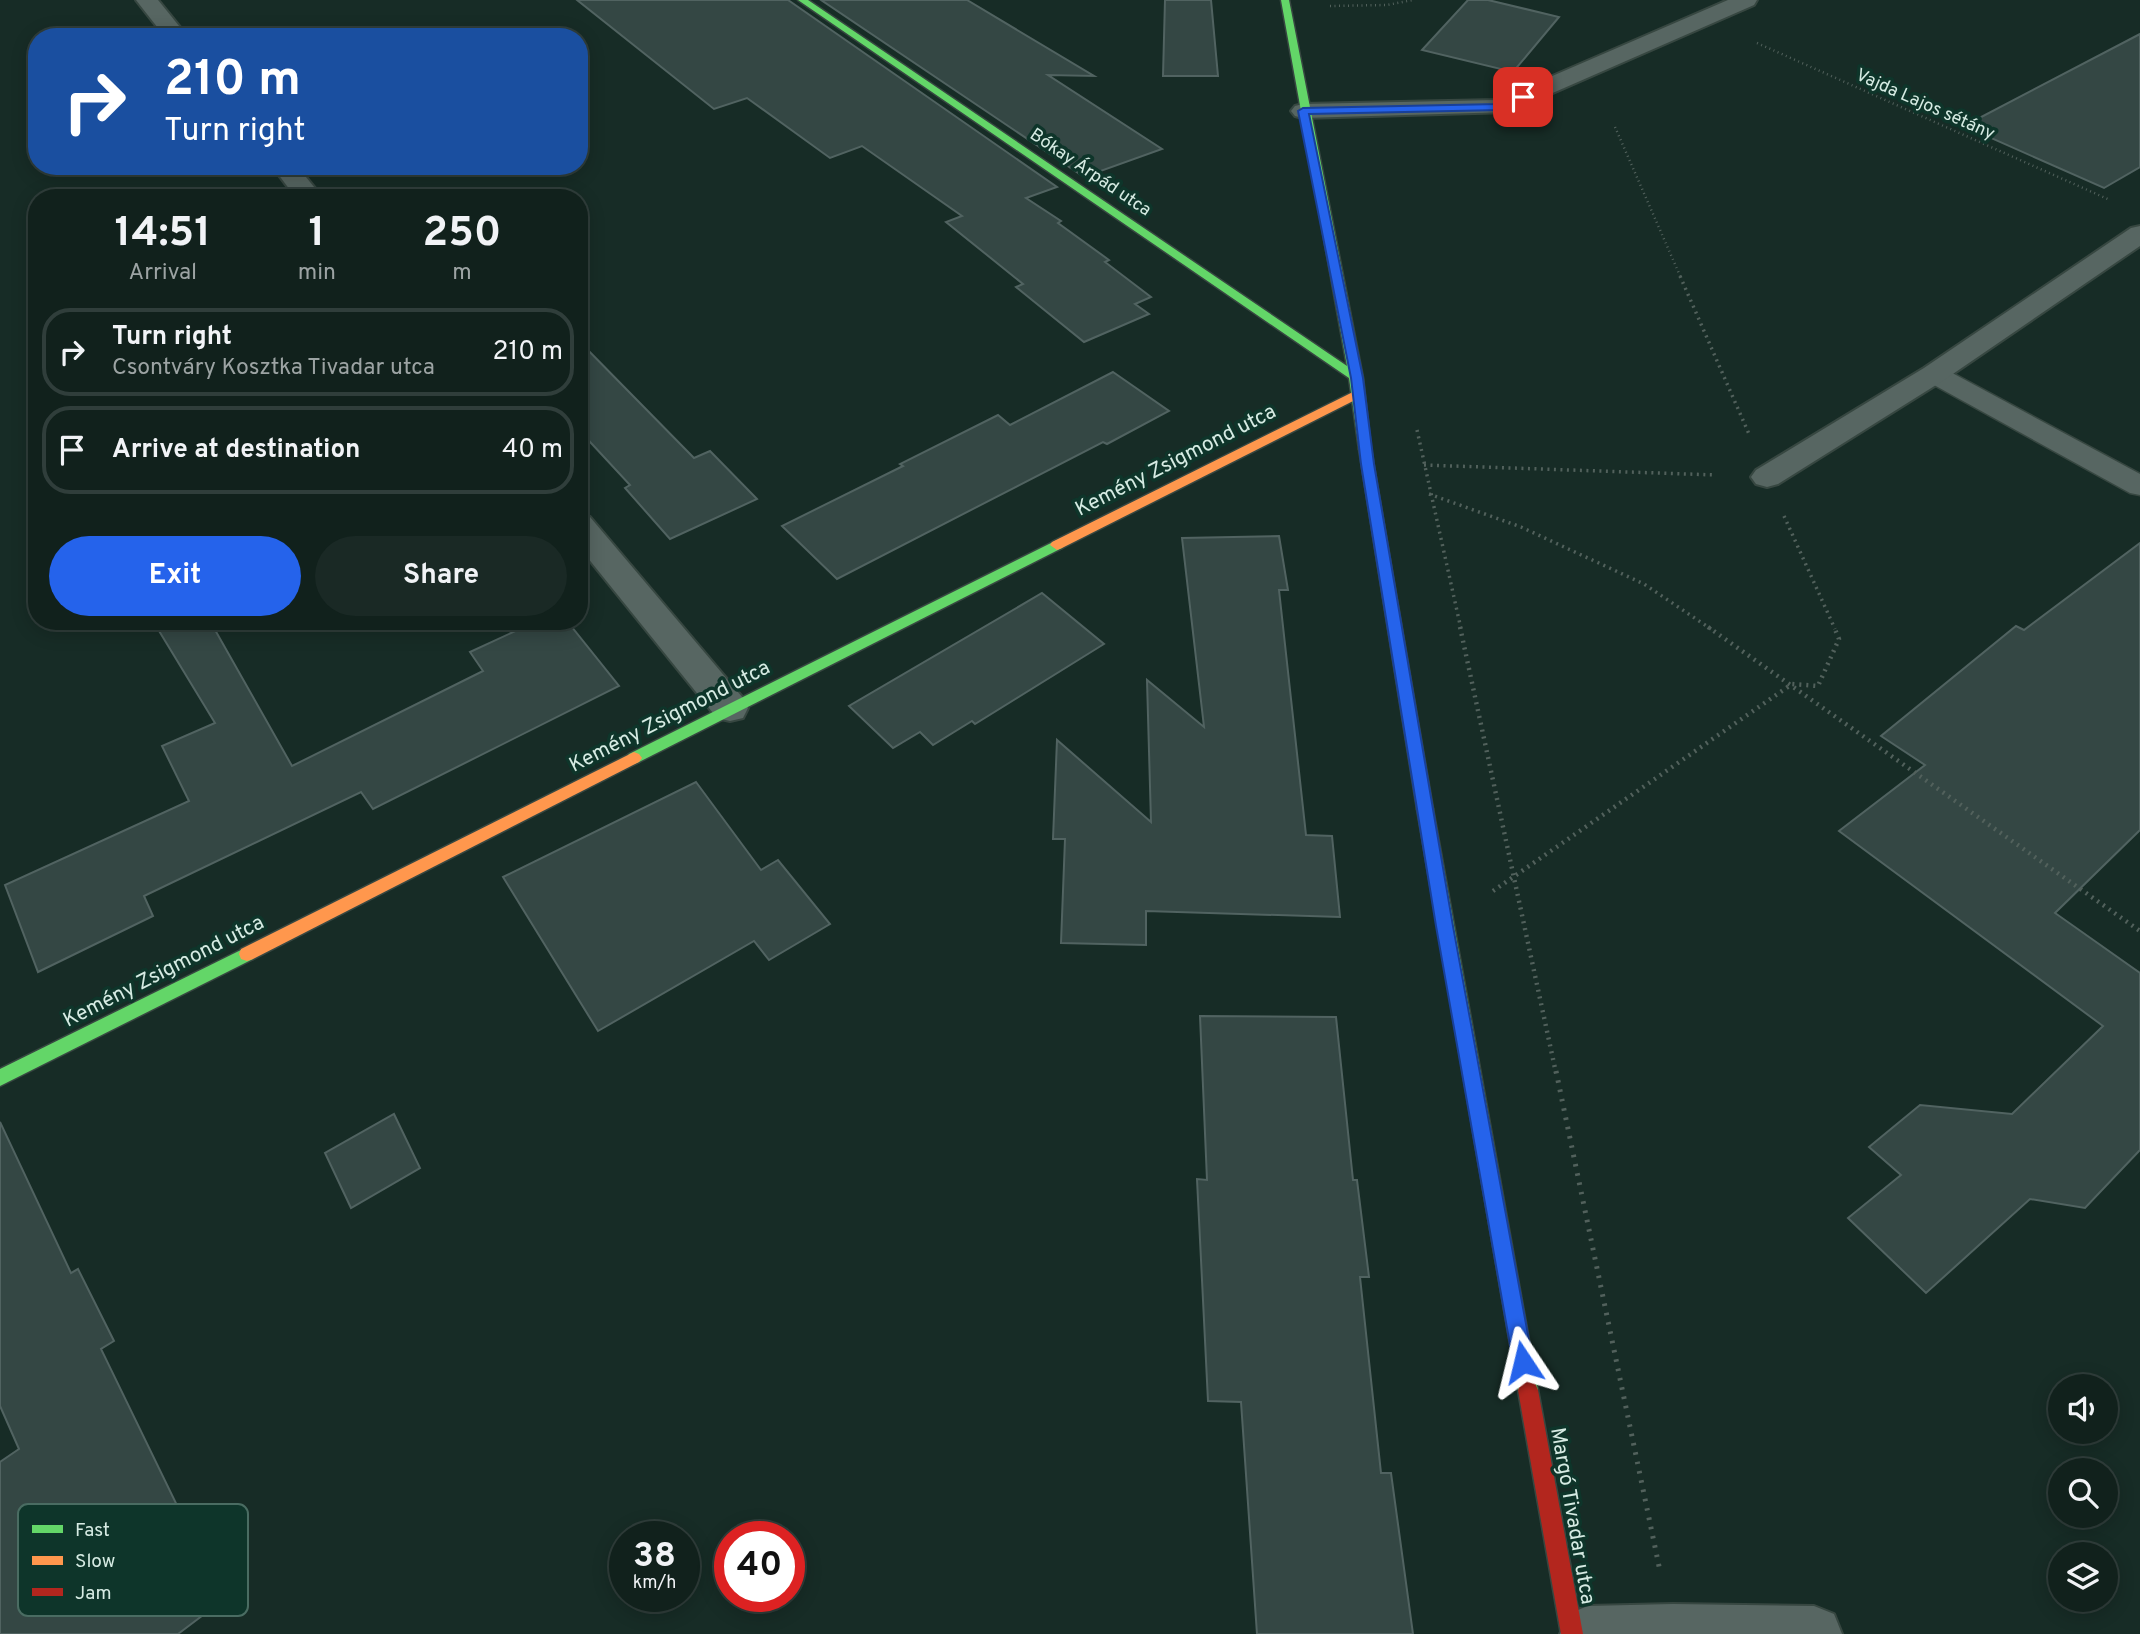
<!DOCTYPE html>
<html lang="en">
<head>
<meta charset="utf-8">
<style>
  body { margin:0; font-family:Overpass,sans-serif; background:#1a2925; color:#f1f3f6; height:100vh; display:flex; flex-direction:column; font-size:26px; white-space:nowrap }
  * { box-sizing:border-box; margin:0 }
  p { font-size:23px; color:#9ca3a3 }
  .icon { flex:none; width:38px; height:38px; fill:none; stroke:currentColor; stroke-width:2; stroke-linecap:round; stroke-linejoin:round }
  .map { position:relative; flex:1; overflow:hidden }
  .side { position:absolute; left:28px; top:189px; width:560px; height:441px; display:flex; flex-direction:column; background:#11211c; border-radius:28px; box-shadow:0 4px 18px #0003,0 0 0 2px #303e3b }
  .side>* { flex:none }
  .hud { position:absolute; left:28px; top:28px; width:560px; height:147px; border-radius:28px; box-shadow:0 4px 18px #0003,0 0 0 2px #303e3b; background:#1a4fa0; color:#fff; overflow:hidden }
  .tools { position:absolute; left:2048px; top:1374px; display:grid; gap:14px }
  .tools a { display:grid; place-items:center; width:70px; height:70px; border-radius:50%; background:#11211c; box-shadow:0 4px 18px #0003,0 0 0 2px #303e3b; font-size:35px }
  .speed { position:absolute; left:609px; top:1521px; display:flex; gap:14px; font-size:35px; font-weight:700; text-align:center }
  .speed>* { display:grid; place-content:center; width:91px; height:91px; border-radius:50%; background:#11211c; box-shadow:0 4px 18px #0003,0 0 0 2px #303e3b; line-height:1 }
  .speed small { font-size:18px; font-weight:400 }
  .speed .limit { border:10px solid #d22; background:#fff; color:#111 }
  .pin { position:absolute; display:grid; place-items:center; width:60px; height:60px; color:#fff; margin:-30px; border-radius:14px; box-shadow:0 4px 10px #0006 }
  .me { position:absolute; width:77px; margin:-38px; rotate:350deg; stroke-linejoin:round; filter:drop-shadow(0 0 5px #0008) }
  .turn { display:flex; align-items:center; gap:24px; height:147px; padding:0 21px; font-size:32px }
  .turn .icon { width:91px; height:91px; stroke-width:2.5 }
  .turn b { display:block; font-size:49px; line-height:60px }
  .eta { display:flex; justify-content:space-evenly; align-items:center; height:119px; text-align:center }
  .eta b { font-size:42px; font-weight:700; line-height:49px }
  .button { display:flex; gap:14px; margin-top:auto; padding:14px 21px }
  .button a { flex:1; height:80px; border-radius:42px; background:#2563eb; color:#fff; font-size:28px; font-weight:700; line-height:80px; text-align:center }
  .button a+a { background:#1a2925; color:#f1f3f6 }
  ul { padding:0; list-style:none }
  li { display:flex; align-items:center; gap:21px; height:88px; margin:0 14px 10px; padding:0 7px; border:4px solid #303e3b; border-radius:28px }
  li div { flex:1 }
  li b { display:block; font-size:26px }
  li em { font-style:normal }
  .map>svg:first-child { display:block }
</style>
</head>
<body>
<div class="map">
<svg width="2140" height="1634" viewBox="0 0 2140 1634">
  <rect width="100%" height="100%" fill="#172c26"/>
  <!-- building -->
  <g fill="#344744" stroke="#516361" stroke-width="2">
    <polygon points="577,0 788,0 1057,187 1026,198 1061,221 1058,223 1109,260 1105,262 1151,297 1135,304 1149,314 1084,342 1016,287 1023,284 946,222 962,216 862,146 830,158 747,98 714,109"/>
    <polygon points="821,0 967,0 1094,76 1048,75 1162,149 1084,177"/>
    <polygon points="1165,0 1211,0 1218,76 1163,76"/>
    <polygon points="1468,0 1488,0 1559,17 1513,72 1422,50"/>
    <polygon points="2140,34 2140,167 2104,188 1964,126"/>
    <polygon points="579,341 694,458 710,451 757,499 670,539 625,488 630,485 579,430"/>
    <polygon points="1113,372 1169,411 1107,444 1103,442 837,579 782,526 903,466 900,464 998,415 1010,425"/>
    <polygon points="1279,536 1288,590 1279,590 1306,835 1332,836 1340,917 1146,911 1146,945 1061,943 1065,839 1053,839 1057,740 1151,822 1147,680 1204,727 1182,538"/>
    <polygon points="2140,543 2140,830 2055,913 2140,973 2140,1150 2085,1208 2030,1199 1926,1293 1848,1218 1901,1175 1869,1147 1920,1105 2012,1114 2103,1026 1839,831 1925,765 1881,736 2016,626 2024,630"/>
    <polygon points="1042,593 1104,644 975,724 972,721 933,745 920,732 893,748 849,706"/>
    <polygon points="153,621 210,621 292,766 483,671 470,652 537,621 567,621 619,686 373,809 361,792 144,896 153,916 38,972 5,885 189,801 162,746 215,723"/>
    <polygon points="696,782 761,870 778,860 830,924 769,960 754,941 598,1031 503,877"/>
    <polygon points="1200,1016 1336,1017 1353,1180 1357,1180 1369,1277 1360,1277 1381,1473 1391,1473 1413,1634 1257,1634 1241,1402 1208,1401 1197,1179 1207,1180"/>
    <polygon points="394,1114 420,1168 351,1208 325,1153"/>
    <polygon points="0,1122 71,1273 78,1269 114,1341 101,1349 223,1600 178,1634 0,1634 0,1462 19,1449 0,1406"/>
  </g>
  <g fill="none" stroke-linecap="round" stroke-linejoin="round">
    <defs>
      <polygon id="lane" points="1934,366 1943,368 2140,474 2140,495 2130,493 1925,380 1921,374 1925,368"/>
      <g id="street">
        <polygon points="136,0 158,0 188,37 165,37"/>
        <polygon points="1728,0 1757,0 1754,5 1509,112 1303,118 1295,116 1291,111 1295,106 1303,104 1497,100"/>
        <polygon points="272,166 297,166 323,198 296,198"/>
        <polygon points="2140,226 2140,246 1944,380 1778,484 1767,487 1756,484 1751,477 1756,470 1924,368 2131,228"/>
        <polygon points="579,514 590,517 743,698 748,708 743,718 730,721 717,718 579,547"/>
        <polygon points="1673,1604 1814,1606 1834,1614 1842,1634 1560,1634 1568,1614 1588,1606"/>
      </g>
      <g id="fast">
        <polygon points="798,0 808,0 1347,366 1281,0 1289,0 1363,378 1371,449 1369,452 1365,453 1359,449 1349,378"/>
        <polygon points="1057,540 1064,545 1062,548 639,762 634,764 626,758 629,754"/>
        <polygon points="1425,803 1431,805 1433,809 1538,1390 1535,1397 1528,1400 1521,1397 1518,1390 1417,809 1419,805"/>
        <polygon points="247,947 253,949 255,954 253,959 0,1086 0,1069"/>
      </g>
      <g id="slow">
        <polygon points="1359,389 1363,390 1363,396 1062,548 1057,550 1050,545 1052,542"/>
        <polygon points="634,752 639,754 642,758 639,762 253,959 247,961 241,959 239,954 241,949"/>
      </g>
      <g id="jam">
        <polygon points="1365,445 1371,449 1433,809 1431,813 1419,813 1417,809 1359,449"/>
        <polygon points="1528,1380 1535,1383 1538,1390 1583,1634 1561,1634 1518,1390 1521,1383"/>
      </g>
    </defs>
    <!-- lane casing -->
    <use href="#lane" stroke="#374741" stroke-width="3"/>
    <!-- street casing -->
    <use href="#street" stroke="#374741" stroke-width="4"/>
    <!-- fast casing -->
    <use href="#fast" stroke="#374741" stroke-width="3"/>
    <!-- slow casing -->
    <use href="#slow" stroke="#374741" stroke-width="3"/>
    <!-- jam casing -->
    <use href="#jam" stroke="#374741" stroke-width="3"/>
    <!-- path-far3 -->
    <g stroke="#52615c" stroke-width="2.5" stroke-dasharray="1 3.5" stroke-linecap="butt">
      <polyline points="1330,6 1387,5 1413,0"/>
      <polyline points="1757,43 2110,200"/>
      <polyline points="1615,127 1681,278"/>
    </g>
    <!-- path-far2 -->
    <g stroke="#52615c" stroke-width="3.5" stroke-dasharray="2 4.5" stroke-linecap="butt">
      <polyline points="1680,276 1749,434"/>
      <polyline points="1417,430 1461,629"/>
      <polyline points="1424,465 1716,475"/>
      <polyline points="1429,494 1521,527 1644,584 1711,629"/>
      <polyline points="1784,516 1835,629"/>
    </g>
    <!-- path-far1 -->
    <g stroke="#52615c" stroke-width="4.5" stroke-dasharray="2 5" stroke-linecap="butt">
      <polyline points="1460,627 1556,1073"/>
      <polyline points="1708,627 2140,931"/>
      <polyline points="1493,891 1792,684 1818,686 1839,639 1834,627"/>
    </g>
    <!-- path -->
    <polyline stroke="#52615c" stroke-width="5" stroke-dasharray="2.5 7" stroke-linecap="butt" points="1556,1071 1660,1571"/>
    <!-- lane -->
    <use href="#lane" fill="#576662" fill-rule="evenodd"/>
    <!-- street -->
    <use href="#street" fill="#576662" fill-rule="evenodd"/>
    <!-- fast -->
    <use href="#fast" fill="#63d668" fill-rule="evenodd"/>
    <!-- slow -->
    <use href="#slow" fill="#ff974d" fill-rule="evenodd"/>
    <!-- jam -->
    <use href="#jam" fill="#b3261e" fill-rule="evenodd"/>
  </g>
  <!-- route -->
  <polygon fill="#2563eb" stroke="#184099" stroke-width="2" points="1523,95 1528,97 1526,100 1501,110 1309,114 1363,378 1374,464 1453,926 1533,1362 1530,1369 1523,1372 1516,1369 1513,1362 1436,926 1361,464 1351,378 1298,111 1303,108 1499,104"/>
  <g text-anchor="middle" dominant-baseline="central" stroke-width="7" stroke-linejoin="round" paint-order="stroke">
    <!-- far-street labels -->
    <g font-size="18" fill="#d6ebe3" stroke="#0e352a">
      <text transform="translate(1925 105) rotate(24)">Vajda Lajos sétány</text>
      <text transform="translate(1090 173) rotate(34)">Bókay Árpád utca</text>
    </g>
    <!-- street labels -->
    <g font-size="21" fill="#d6ebe3" stroke="#0e352a">
      <text transform="translate(1176 461) rotate(-27)">Kemény Zsigmond utca</text>
      <text transform="translate(670 717) rotate(-27)">Kemény Zsigmond utca</text>
      <text transform="translate(164 972) rotate(-27)">Kemény Zsigmond utca</text>
      <text transform="translate(1572 1516) rotate(80)">Margó Tivadar utca</text>
    </g>
  </g>
  <!-- legend -->
  <rect x="18" y="1504" width="230" height="112" rx="10" fill="#0e352a" stroke="#4a6c62" stroke-width="2"/>
  <rect x="32" y="1525" width="31" height="8" fill="#63d668"/>
  <rect x="32" y="1556" width="31" height="9" fill="#ff974d"/>
  <rect x="32" y="1588" width="31" height="8" fill="#b3261e"/>
  <g font-size="19" fill="#d6ebe3">
    <text x="75" y="1536">Fast</text>
    <text x="75" y="1567">Slow</text>
    <text x="75" y="1599">Jam</text>
  </g>
</svg>
<div class="tools">
<a><svg class="icon" aria-label="sound" viewBox="0 0 24 24"><path d="M4 9h4l5-4v14l-5-4H4zM17 9q2 3 0 6"/></svg></a>
<a><svg class="icon" aria-label="search" viewBox="0 0 24 24"><circle cx="10" cy="10" r="6"/><path d="M15 15l6 6"/></svg></a>
<a><svg class="icon" aria-label="layers" viewBox="0 0 24 24"><path d="M12 4l9 5-9 5-9-5zM3 14l9 5 9-5"/></svg></a>
</div>
<div class="speed"><div>38<small>km/h</small></div><div class="limit">40</div></div>
<div class="pin" style="left:1523px;top:97px;background:#d93025"><svg class="icon" aria-label="arrive" viewBox="0 0 24 24"><path d="M6 21V4h12l-3 4 3 4H6"/></svg></div>
<svg class="me" style="left:1523px;top:1362px" viewBox="-20 -20 40 40"><path d="M0-17L14 15 0 8-14 15z" fill="#2563eb" stroke="#fff" stroke-width="4"/></svg>
<div class="hud">
<div class="turn"><svg class="icon" aria-label="right" viewBox="0 0 24 24"><path d="M7 20v-9h11M14 6l5 5-5 5"/></svg><div><b>210 m</b>Turn right</div></div>
</div>
<section class="side">
<div class="eta">
<div><b>14:51</b><p>Arrival</p></div>
<div><b>1</b><p>min</p></div>
<div><b>250</b><p>m</p></div>
</div>
<ul>
<li><svg class="icon" aria-label="right" viewBox="0 0 24 24"><path d="M7 20v-9h11M14 6l5 5-5 5"/></svg><div><b>Turn right</b><p>Csontváry Kosztka Tivadar utca</p></div><em>210 m</em></li>
<li><svg class="icon" aria-label="arrive" viewBox="0 0 24 24"><path d="M6 21V4h12l-3 4 3 4H6"/></svg><div><b>Arrive at destination</b></div><em>40 m</em></li>
</ul>
<div class="button"><a>Exit</a><a>Share</a></div>
</section>
</div>
</body>
</html>
